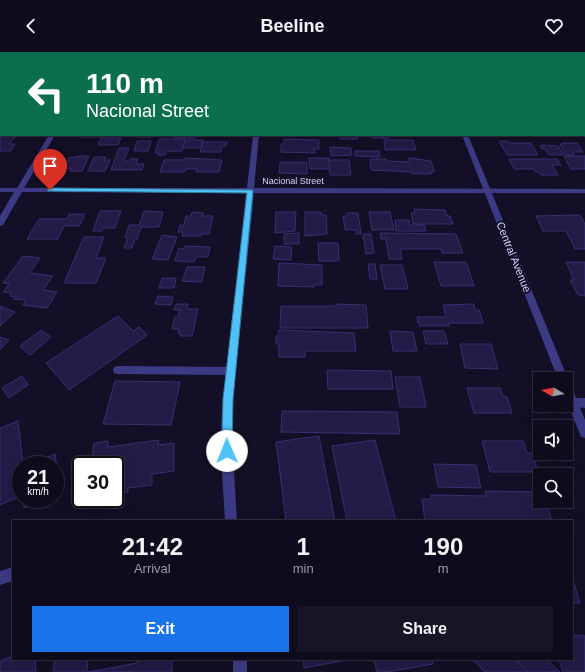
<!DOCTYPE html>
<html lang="en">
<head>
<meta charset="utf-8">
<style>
  body { margin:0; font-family:Helvetica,sans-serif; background:#171425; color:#f1f3f6; height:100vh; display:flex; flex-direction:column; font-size:15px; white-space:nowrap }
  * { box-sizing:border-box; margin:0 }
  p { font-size:13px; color:#9b9ba3 }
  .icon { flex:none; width:22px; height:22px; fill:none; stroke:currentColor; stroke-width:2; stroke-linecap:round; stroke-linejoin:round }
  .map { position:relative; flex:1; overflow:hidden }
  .drawer { position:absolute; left:12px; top:468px; width:561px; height:140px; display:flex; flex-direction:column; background:#0e0b1c; border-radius:0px; box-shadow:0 4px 16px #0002,0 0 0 1px #2e2b3b }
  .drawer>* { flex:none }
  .hud { position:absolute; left:0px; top:0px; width:585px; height:84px; box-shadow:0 4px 16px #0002,0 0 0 1px #2e2b3b; background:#0b6e4f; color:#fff; overflow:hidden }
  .needle { width:26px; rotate:280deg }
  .tools { position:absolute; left:533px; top:320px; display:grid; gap:8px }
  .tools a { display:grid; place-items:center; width:40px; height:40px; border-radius:0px; background:#0e0b1c; box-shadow:0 4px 16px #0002,0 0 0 1px #2e2b3b; font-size:20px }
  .speed { position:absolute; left:12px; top:404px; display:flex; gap:8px; font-size:20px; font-weight:700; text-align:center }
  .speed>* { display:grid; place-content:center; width:52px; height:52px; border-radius:50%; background:#0e0b1c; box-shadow:0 4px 16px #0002,0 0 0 1px #2e2b3b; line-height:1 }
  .speed small { font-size:10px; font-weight:400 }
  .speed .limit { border:2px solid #111; border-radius:6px; background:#fff; color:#111 }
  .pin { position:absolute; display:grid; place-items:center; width:34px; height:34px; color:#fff; margin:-41px -17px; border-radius:50% 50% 50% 0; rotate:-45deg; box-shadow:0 0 4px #0007 }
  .pin .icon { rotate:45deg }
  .me { position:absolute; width:44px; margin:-22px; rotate:359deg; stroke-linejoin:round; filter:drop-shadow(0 0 3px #0008) }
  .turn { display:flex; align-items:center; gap:14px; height:84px; padding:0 20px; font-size:18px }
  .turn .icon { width:52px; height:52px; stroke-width:2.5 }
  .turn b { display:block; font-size:28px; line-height:34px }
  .eta { display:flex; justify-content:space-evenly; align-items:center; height:68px; text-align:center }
  .eta b { font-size:24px; font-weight:600; line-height:28px }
  .primary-button { display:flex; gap:8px; margin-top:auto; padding:8px 20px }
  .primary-button a { flex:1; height:46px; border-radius:0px; background:#1a73e8; color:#fff; font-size:16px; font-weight:600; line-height:46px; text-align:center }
  .primary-button a+a { background:#171425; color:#f1f3f6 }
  header { display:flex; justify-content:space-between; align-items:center; height:52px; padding:0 20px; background:#0e0b1c; font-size:18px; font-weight:600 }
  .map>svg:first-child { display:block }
</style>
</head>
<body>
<header><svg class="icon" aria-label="back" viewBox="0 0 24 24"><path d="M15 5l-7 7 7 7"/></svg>Beeline<svg class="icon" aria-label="heart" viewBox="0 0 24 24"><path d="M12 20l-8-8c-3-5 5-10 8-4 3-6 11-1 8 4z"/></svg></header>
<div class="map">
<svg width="585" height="620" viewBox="0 0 585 620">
  <rect width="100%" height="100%" fill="#130f26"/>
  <!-- building -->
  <g fill="#241b47" stroke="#3b2d73">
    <polygon points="352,0 406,0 407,1 352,1"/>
    <polygon points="462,0 558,0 559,1 463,1"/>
    <polygon points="0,79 1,83 17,83 9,92 15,92 11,99 0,99"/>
    <polygon points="80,83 104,83 103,85 79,85"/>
    <polygon points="136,83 153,83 152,85 135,85"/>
    <polygon points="175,83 196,83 195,86 174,86"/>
    <polygon points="340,83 357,83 358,87 340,87"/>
    <polygon points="372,83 389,83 389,86 373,86"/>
    <polygon points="101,86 121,86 118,93 98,93"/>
    <polygon points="159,87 185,87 182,99 173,99 166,100 165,103 158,103 159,101 155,101"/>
    <polygon points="284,87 319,88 319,97 314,97 315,101 281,100 281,92 284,92"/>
    <polygon points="185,88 203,88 201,96 183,96"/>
    <polygon points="384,88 413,88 416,98 385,98"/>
    <polygon points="137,89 151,89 148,99 134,99"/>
    <polygon points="499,89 508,89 510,91 531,91 538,103 507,103"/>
    <polygon points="203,90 227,90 226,94 222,94 221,100 200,100"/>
    <polygon points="562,91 577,91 583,100 573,100 574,103 566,103 560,92 563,92"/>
    <polygon points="543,93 558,94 564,103 549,103 545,97 542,97 540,94"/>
    <polygon points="330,95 351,96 352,103 331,104"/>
    <polygon points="119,96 129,96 124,109 129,109 130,107 138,107 136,112 144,112 142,118 111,118"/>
    <polygon points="355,99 379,99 380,105 355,104"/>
    <polygon points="80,104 89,104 82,119 70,119 71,116 63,117 69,106"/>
    <polygon points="564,104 585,104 585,117 571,117"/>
    <polygon points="94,105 106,105 104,108 110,108 105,119 88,119"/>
    <polygon points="185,106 222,108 219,120 196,120 197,117 185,117 184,120 160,120 164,108 184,108"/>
    <polygon points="309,106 329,106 330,117 310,117"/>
    <polygon points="409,106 431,109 434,120 430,120 431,122 412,122 412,120 371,118 370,107 386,107 386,109 410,110"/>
    <polygon points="509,107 557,107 561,113 552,113 558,123 541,123 539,120 536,120 534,117 514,117"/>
    <polygon points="329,108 349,108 351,123 330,123"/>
    <polygon points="280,110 307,110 307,122 279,121"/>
    <polygon points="414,157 445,158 447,164 450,164 453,172 413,172 411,161 415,161"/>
    <polygon points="100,159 121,159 115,176 103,176 102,179 93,179"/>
    <polygon points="144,159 163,160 159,175 141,175 137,187 135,187 132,196 124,196 128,186 125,186 129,173 139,173"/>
    <polygon points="192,160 203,161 202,164 213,164 209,182 201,182 201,184 182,184 183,180 178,180 180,173 184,173 186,164 191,164"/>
    <polygon points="276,160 296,160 295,179 275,181"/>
    <polygon points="305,160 321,160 321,163 326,163 327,182 305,184"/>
    <polygon points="369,160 390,160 394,178 372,178"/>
    <polygon points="347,161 358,161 361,182 356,182 356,178 345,178 343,164 347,164"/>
    <polygon points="69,162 85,162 79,174 64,174 58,187 27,187 39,167 67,167"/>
    <polygon points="580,163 585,172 585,197 575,197 566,179 543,179 536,164"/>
    <polygon points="395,168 409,168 410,173 424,173 426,179 396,179"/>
    <polygon points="299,181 299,192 284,192 284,182"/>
    <polygon points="380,181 456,182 463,201 442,201 441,197 400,197 402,207 389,207 386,187 381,187"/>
    <polygon points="363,182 371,182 374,201 366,202"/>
    <polygon points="162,183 177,185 168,208 152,207"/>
    <polygon points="84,185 104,185 96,206 106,206 96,231 64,231"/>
    <polygon points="318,191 338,191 339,209 319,209"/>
    <polygon points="185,194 210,195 208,205 196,205 194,210 175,209 179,196 184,197"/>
    <polygon points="275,194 292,195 291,208 273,207"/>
    <polygon points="23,204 40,206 30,221 53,224 43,238 57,240 47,256 23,253 26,248 14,247 15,245 10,244 12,241 3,240 9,232 3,231"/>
    <polygon points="434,210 466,210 474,234 441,234"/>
    <polygon points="566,210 585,210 585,244 578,243 570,228 574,228"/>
    <polygon points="279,211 322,213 322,233 314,233 314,235 278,234"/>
    <polygon points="368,212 375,212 377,227 370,227"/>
    <polygon points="380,213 402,213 408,237 385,237"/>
    <polygon points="187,215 205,215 202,230 182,229"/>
    <polygon points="162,226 176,226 174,236 159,236"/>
    <polygon points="158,244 173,245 171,253 155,252"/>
    <polygon points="176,252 188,252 187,257 198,257 192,284 180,284 181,281 178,281 179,277 172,277 175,265 178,265 180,258 174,258"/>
    <polygon points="336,252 366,253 368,276 280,276 281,254 336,254"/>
    <polygon points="474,252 475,258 479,258 483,271 448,271 449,274 419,274 417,265 446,265 443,253"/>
    <polygon points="0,254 15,260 0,274"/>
    <polygon points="118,264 133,279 139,275 147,283 69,338 46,311"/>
    <polygon points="41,278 51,285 30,303 20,294"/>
    <polygon points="279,278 354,281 356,299 305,299 305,305 279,305 279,292 276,292 276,284 278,284"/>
    <polygon points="390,279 413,280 417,299 393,299"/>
    <polygon points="423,279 444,279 448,292 426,292"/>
    <polygon points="0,285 9,288 0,298"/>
    <polygon points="460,292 491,292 498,317 465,316"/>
    <polygon points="327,318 391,319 393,337 328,337"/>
    <polygon points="22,324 28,333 9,346 2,336"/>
    <polygon points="395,325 420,325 426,355 400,355"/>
    <polygon points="115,329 180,330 171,373 103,372"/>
    <polygon points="467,336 500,336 503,344 507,345 512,361 474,361"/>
    <polygon points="282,359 397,360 400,382 281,380"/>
    <polygon points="18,369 23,413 21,413 21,444 0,453 0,376"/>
    <polygon points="319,384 335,469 286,469 276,390"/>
    <polygon points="159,388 158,393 174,391 174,419 152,422 152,433 128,436 128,440 115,441 115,413 91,413 94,391 108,389 108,395"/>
    <polygon points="375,388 396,469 347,469 332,394"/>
    <polygon points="482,389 523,389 527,401 532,401 538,420 490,420"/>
    <polygon points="55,402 61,441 55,443 55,413 29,413"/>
    <polygon points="434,412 476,413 481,436 438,435"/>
    <polygon points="485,439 540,440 540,449 546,449 552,469 425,469 422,447 431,447 431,443 486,444"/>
    <polygon points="24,447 46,447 24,456"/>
    <polygon points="572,528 573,528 580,551 572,551"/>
    <polygon points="572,575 574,583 585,584 585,620 563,620 559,607 572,607"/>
    <polygon points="13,604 13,607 35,607 36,620 0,620 0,609"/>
    <polygon points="55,607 88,607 87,620 53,620"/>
    <polygon points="137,607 172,607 172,620 88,620 137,611"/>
    <polygon points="303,607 352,607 304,616"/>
    <polygon points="374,607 432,607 433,612 387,620 377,620"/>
    <polygon points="472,607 514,607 528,620 485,620"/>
    <polygon points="514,607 546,607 560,620 528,620"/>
  </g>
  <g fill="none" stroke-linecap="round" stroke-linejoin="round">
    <!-- service -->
    <polygon fill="#3d3a85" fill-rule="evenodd" points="118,314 231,315 235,316 236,319 235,322 231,323 118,322 114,321 113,318 114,315"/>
    <!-- minor -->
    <g fill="#3d3a85" fill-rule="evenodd">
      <polygon points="99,0 105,0 98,1"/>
      <rect x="261" y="0" width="6" height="1"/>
      <polygon points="49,83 55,83 24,136 247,136 253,83 259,83 254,136 585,137 585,141 254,141 233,347 232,387 237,469 225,469 220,387 223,347 246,141 22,140 3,173 0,174 0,164 14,140 0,140 0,136 17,136"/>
      <polygon points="573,346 585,346 585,356 569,354 568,351 569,348"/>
      <polygon points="13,515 13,529 0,533 0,519"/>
      <rect x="233" y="607" width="14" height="13"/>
    </g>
    <!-- tertiary -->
    <g fill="#3d3a85" fill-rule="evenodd">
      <rect x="428" y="0" width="6" height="1"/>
      <polygon points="462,83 468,83 568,327 567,330 570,331 585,368 585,386 581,385 566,347 566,327 558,327"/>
    </g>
  </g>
  <!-- route -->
  <polygon fill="#4fc3f7" stroke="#337fa1" points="50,136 253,138 233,347 232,399 230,403 227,404 223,403 222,399 223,347 247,141 48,139 47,138"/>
  <g text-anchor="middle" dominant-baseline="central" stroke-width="4" stroke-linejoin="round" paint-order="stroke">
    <!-- far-street labels -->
    <g font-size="9" fill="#d9d4ff" stroke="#130f26">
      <text x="293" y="129">Nacional Street</text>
    </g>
    <!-- street labels -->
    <g font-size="11" fill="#d9d4ff" stroke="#130f26">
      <text transform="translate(514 205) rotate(68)">Central Avenue</text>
    </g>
  </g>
</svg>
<div class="tools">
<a><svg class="needle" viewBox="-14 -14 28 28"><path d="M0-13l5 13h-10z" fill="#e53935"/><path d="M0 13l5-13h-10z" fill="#9b9ba3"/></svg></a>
<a><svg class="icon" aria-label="sound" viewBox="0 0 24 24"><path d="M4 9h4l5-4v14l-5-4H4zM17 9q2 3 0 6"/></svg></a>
<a><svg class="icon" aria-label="search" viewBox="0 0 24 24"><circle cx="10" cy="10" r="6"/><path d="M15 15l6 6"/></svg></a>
</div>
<div class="speed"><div>21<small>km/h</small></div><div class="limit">30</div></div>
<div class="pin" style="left:50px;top:138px;background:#d93025"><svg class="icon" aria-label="arrive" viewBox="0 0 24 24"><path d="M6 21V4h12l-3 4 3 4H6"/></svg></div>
<svg class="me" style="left:227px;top:399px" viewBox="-20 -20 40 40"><circle r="19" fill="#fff"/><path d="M0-13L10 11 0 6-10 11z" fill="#4fc3f7"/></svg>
<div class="hud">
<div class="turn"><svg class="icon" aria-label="left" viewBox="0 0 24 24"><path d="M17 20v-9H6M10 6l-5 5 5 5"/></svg><div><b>110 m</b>Nacional Street</div></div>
</div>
<section class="drawer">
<div class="eta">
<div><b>21:42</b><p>Arrival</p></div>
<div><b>1</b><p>min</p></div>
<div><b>190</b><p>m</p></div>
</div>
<div class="primary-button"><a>Exit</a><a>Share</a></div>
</section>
</div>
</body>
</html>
